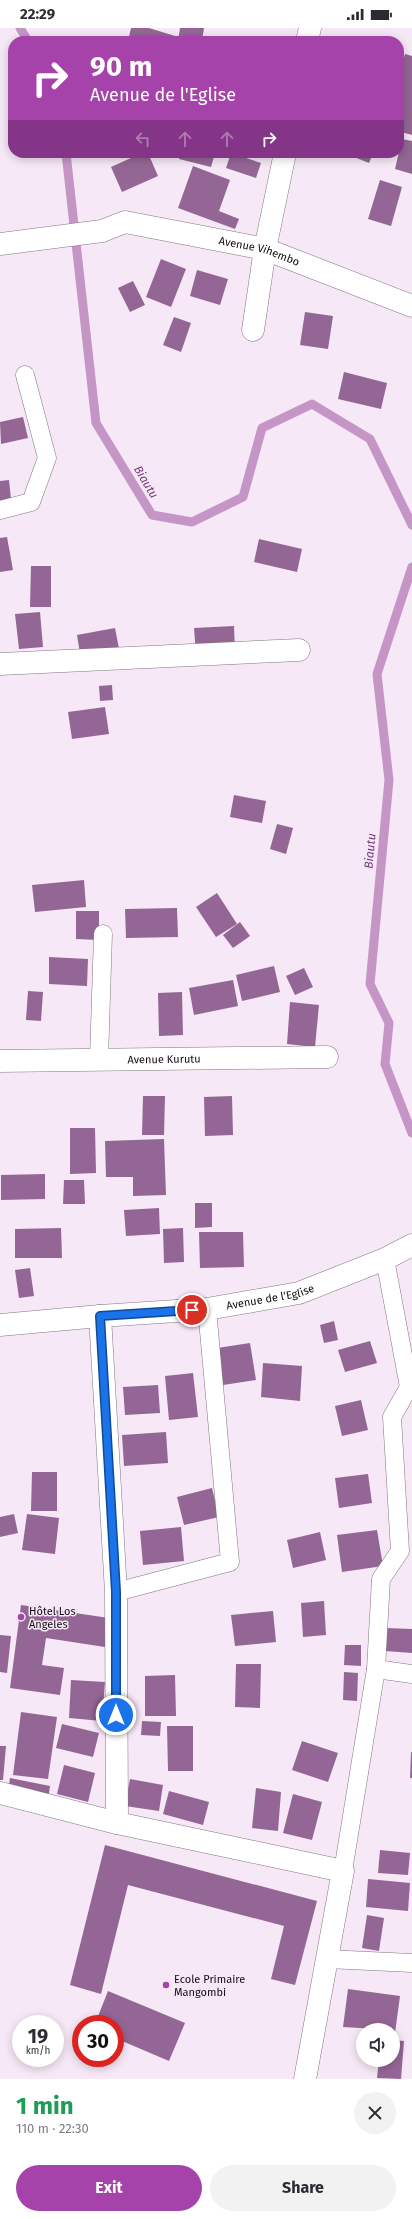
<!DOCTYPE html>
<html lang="en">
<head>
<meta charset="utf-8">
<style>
  body { margin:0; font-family:"Fira Sans",sans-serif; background:#f2f2f3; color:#2b2b33; height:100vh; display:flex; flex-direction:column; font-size:15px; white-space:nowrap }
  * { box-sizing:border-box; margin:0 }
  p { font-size:13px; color:#7c7c81 }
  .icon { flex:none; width:22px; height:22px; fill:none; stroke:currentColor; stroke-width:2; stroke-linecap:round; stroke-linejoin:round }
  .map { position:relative; height:2051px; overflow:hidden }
  .details { display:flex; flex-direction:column; background:#fff; flex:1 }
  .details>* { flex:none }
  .guide { position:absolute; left:8px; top:8px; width:396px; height:122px; border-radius:16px; box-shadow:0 2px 10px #0003; background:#a543aa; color:#fff; overflow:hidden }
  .fabs { position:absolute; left:356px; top:1995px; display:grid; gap:8px }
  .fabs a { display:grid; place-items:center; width:44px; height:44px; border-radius:50%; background:#fff; box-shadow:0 2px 10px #0003; font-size:20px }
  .speed { position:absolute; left:12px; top:1987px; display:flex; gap:8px; font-size:20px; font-weight:700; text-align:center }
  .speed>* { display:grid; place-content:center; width:52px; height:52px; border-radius:50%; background:#fff; box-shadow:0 2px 10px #0003; line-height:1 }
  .speed small { font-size:10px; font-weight:400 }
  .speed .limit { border:6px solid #d22; background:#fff; color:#111 }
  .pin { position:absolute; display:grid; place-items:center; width:34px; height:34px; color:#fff; margin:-17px; border:2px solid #fff; border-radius:50%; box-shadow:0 1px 4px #0007 }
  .me { position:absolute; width:44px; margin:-22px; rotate:0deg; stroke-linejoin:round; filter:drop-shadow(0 0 3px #0008) }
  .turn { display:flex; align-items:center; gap:14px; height:84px; padding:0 16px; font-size:18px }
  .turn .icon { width:52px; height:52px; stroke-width:2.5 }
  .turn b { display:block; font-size:28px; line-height:34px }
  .lanes { display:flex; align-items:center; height:38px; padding:0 16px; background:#0003; justify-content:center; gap:20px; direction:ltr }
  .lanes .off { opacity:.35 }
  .round { display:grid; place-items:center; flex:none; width:42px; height:42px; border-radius:21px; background:#f2f2f3 }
  .headline { display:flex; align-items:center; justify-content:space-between; height:68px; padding:0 16px }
  h1 { font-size:24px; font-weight:700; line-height:30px; color:#1e9e55 }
  .action { display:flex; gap:8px; margin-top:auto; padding:8px 16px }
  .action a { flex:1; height:46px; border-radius:24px; background:#a543aa; color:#fff; font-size:16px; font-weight:700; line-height:46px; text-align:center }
  .action a+a { background:#f2f2f3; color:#2b2b33 }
  .status { display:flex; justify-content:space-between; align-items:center; height:28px; padding:0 20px; background:#fff; direction:ltr }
  .status svg { height:11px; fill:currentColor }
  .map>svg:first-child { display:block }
</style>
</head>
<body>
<div class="status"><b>22:29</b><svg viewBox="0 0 49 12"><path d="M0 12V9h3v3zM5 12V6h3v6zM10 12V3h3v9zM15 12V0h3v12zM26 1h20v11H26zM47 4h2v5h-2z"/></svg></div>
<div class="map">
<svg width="412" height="2051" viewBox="0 0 412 2051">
  <rect width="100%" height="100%" fill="#f6e8f6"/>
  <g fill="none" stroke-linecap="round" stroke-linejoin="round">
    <!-- stream -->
    <g stroke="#c595c6" stroke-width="9">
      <polyline points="20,0 28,13"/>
      <polyline points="66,125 96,395 152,487 192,494 243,469 262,400 312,376 370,411 412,497"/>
      <polyline points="412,539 377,646 389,752 370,956 389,995 385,1036 412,1105"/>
    </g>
  </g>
  <!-- building -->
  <g fill="#946695">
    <polygon points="131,0 149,0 175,8 174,13 128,13"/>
    <polygon points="180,0 204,0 202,13 178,13"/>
    <polygon points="405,26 412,28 412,107 401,104 399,109 399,49"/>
    <polygon points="402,111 412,113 412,146 395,141"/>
    <polygon points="142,125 148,125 158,148 122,164 111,139"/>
    <polygon points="181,125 215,125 211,139 179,131"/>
    <polygon points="231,125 261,135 256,150 226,140"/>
    <polygon points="344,125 373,125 369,135"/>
    <polygon points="193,138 230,152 219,183 239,191 235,201 178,180"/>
    <polygon points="380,152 402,159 391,198 368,191"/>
    <polygon points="161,231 186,241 171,279 146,269"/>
    <polygon points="197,242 228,251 220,277 190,268"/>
    <polygon points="133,253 145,277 130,284 118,260"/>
    <polygon points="305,284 333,288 328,321 300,317"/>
    <polygon points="174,289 191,295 181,324 163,317"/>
    <polygon points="344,344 387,355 381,381 338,371"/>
    <polygon points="23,389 28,410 1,416 0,394"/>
    <polygon points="9,452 12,481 0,482 0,453"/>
    <polygon points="7,509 13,542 0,544 0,510"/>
    <polygon points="259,511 302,521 297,544 254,534"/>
    <polygon points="31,538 51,538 51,579 30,579"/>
    <polygon points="40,584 43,619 19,621 15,586"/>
    <polygon points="234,598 235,625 196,626 194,600"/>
    <polygon points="115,600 121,631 82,638 77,607"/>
    <polygon points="112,657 113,672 100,673 99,658"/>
    <polygon points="105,679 109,706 72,711 68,684"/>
    <polygon points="234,767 266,773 262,795 230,789"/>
    <polygon points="277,796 293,800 286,826 270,821"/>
    <polygon points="84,852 86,879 35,884 32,857"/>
    <polygon points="217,865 237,896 216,909 196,879"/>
    <polygon points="177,880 178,909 126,910 125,881"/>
    <polygon points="76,883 99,883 99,912 76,911"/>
    <polygon points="240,894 250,908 233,920 223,907"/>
    <polygon points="49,929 88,931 87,958 49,956"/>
    <polygon points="274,938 280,964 242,973 236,947"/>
    <polygon points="304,940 313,959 295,967 286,948"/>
    <polygon points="233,952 238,978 194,987 189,960"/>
    <polygon points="28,963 43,964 41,993 26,992"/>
    <polygon points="182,964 183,1007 159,1008 158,965"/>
    <polygon points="290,974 319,977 315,1019 287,1016"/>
    <polygon points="143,1068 165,1068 164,1107 142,1107"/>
    <polygon points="232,1068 233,1107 205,1108 204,1069"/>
    <polygon points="70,1100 95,1100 96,1145 70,1146"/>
    <polygon points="164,1111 166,1167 133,1168 133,1149 106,1149 105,1113"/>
    <polygon points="45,1146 45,1171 1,1172 1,1147"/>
    <polygon points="64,1152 84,1152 85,1176 63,1176"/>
    <polygon points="195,1175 212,1175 212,1199 195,1200"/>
    <polygon points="159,1180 160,1206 126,1208 124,1182"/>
    <polygon points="61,1200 62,1230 15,1230 15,1201"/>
    <polygon points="183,1200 184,1234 164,1235 163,1201"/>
    <polygon points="199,1204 243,1204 244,1239 200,1240"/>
    <polygon points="30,1240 34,1268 19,1270 15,1242"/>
    <polygon points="334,1293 338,1312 324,1315 320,1297"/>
    <polygon points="370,1313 377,1335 345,1344 338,1322"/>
    <polygon points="250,1315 256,1352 223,1357 217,1320"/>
    <polygon points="263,1335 302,1338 300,1373 261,1369"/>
    <polygon points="193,1345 198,1389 169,1392 165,1348"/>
    <polygon points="158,1357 160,1385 125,1387 123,1359"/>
    <polygon points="361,1372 368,1402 342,1408 335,1378"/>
    <polygon points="166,1404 168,1435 124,1438 122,1407"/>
    <polygon points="32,1444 57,1444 57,1483 31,1483"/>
    <polygon points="368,1446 372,1475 339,1480 335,1450"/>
    <polygon points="212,1460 219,1489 184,1497 177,1469"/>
    <polygon points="14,1486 18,1505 0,1509 0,1489"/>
    <polygon points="27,1486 59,1490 55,1526 22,1522"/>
    <polygon points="181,1499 184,1533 143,1537 140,1503"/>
    <polygon points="377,1502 383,1538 342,1544 337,1507"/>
    <polygon points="320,1504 326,1532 293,1540 287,1512"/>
    <polygon points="324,1573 326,1607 303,1609 301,1575"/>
    <polygon points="21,1577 109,1590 105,1619 46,1610 42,1637 64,1640 60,1667 10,1660"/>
    <polygon points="273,1583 276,1614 235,1618 231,1587"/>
    <polygon points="386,1600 412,1601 412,1625 385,1623"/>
    <polygon points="0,1607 11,1608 7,1645 0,1644"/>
    <polygon points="345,1617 361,1617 361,1638 344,1637"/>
    <polygon points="236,1636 261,1636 260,1680 235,1679"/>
    <polygon points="344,1644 358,1645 357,1673 343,1672"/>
    <polygon points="175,1647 176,1688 145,1688 145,1648"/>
    <polygon points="71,1652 105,1654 102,1693 69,1690"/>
    <polygon points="21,1684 57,1689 48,1751 13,1747"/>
    <polygon points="142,1693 161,1694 160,1708 141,1707"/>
    <polygon points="62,1696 99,1705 93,1729 56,1720"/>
    <polygon points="167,1698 193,1698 193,1743 168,1743"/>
    <polygon points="302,1713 338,1725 328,1754 292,1742"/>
    <polygon points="0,1718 6,1718 3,1752 0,1752"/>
    <polygon points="411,1724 412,1724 412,1750 410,1750"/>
    <polygon points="64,1737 95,1745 88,1774 57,1766"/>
    <polygon points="10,1750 50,1758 48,1772 8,1764"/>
    <polygon points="130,1751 163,1757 159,1783 125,1778"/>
    <polygon points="256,1760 281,1764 278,1803 252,1800"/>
    <polygon points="169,1763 209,1774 203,1797 163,1786"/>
    <polygon points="293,1766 322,1774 312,1812 283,1805"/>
    <polygon points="105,1817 317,1873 295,1957 271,1951 284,1898 128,1857 101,1966 70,1957"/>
    <polygon points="380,1822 410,1825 408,1847 378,1845"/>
    <polygon points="368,1851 410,1855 408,1883 366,1879"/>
    <polygon points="367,1887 384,1890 379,1923 362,1920"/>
    <polygon points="348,1961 400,1968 395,2005 393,2005 393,2002 343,1999"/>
    <polygon points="108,1963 185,1995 169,2033 115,2010 115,1996 95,1996"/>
    <polygon points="393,2012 404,2013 401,2051 377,2050 379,2032 393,2032"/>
  </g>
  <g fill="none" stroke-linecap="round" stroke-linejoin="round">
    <defs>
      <g id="lane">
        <polyline points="0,482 31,474 47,430 25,347"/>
        <polyline points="99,1031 103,906"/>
        <polyline points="116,1564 230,1534 207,1281"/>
        <polyline points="376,1641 412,1646"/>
        <polyline points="343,1843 376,1641 381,1551 400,1523 392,1389 409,1359 385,1231"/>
        <polyline points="327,1931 412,1935"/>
      </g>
      <g id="street">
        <polyline points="307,13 310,0"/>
        <path id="s1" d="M 0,216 L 102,203 L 125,194 L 265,221 L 412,278"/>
        <polyline points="253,302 265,221 285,125"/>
        <polyline points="0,636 299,622"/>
        <path id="s2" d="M 0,1033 L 327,1029"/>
        <polyline points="100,1288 116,1564 117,1795"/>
        <path id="s3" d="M 0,1297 L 100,1288 L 207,1281 L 299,1265 L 385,1231 L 412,1217"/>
        <polyline points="0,1765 117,1795 343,1843 305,2051"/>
      </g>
    </defs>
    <!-- lane casing -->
    <use href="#lane" stroke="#827682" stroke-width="19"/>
    <!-- street casing -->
    <use href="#street" stroke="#827682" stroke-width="23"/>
    <!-- lane -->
    <use href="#lane" stroke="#fff" stroke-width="18"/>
    <!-- street -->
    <use href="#street" stroke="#fff" stroke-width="22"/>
  </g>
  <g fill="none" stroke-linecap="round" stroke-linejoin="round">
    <defs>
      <polyline id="route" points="116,1687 116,1564 100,1288 192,1282"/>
    </defs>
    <!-- route casing -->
    <use href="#route" stroke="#114b97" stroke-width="10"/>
    <!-- route -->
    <use href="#route" stroke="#1a73e8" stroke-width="7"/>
  </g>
  <!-- markers -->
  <g fill="#a543aa" stroke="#f6e8f6" stroke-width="1.5">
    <circle cx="21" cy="1589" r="4"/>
    <circle cx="166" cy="1957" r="4"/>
  </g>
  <g text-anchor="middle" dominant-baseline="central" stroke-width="3" stroke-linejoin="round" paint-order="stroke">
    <!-- street labels -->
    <g font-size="11" fill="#100c10" stroke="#f6e8f6">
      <text stroke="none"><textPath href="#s1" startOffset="265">Avenue Vihembo</textPath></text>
      <text stroke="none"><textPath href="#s2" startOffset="164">Avenue Kurutu</textPath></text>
      <text stroke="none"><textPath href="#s3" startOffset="272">Avenue de l'Eglise</textPath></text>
    </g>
    <!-- poi labels -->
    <g font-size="11" fill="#100c10" stroke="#f6e8f6" text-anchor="start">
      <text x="29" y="1583">Hôtel Los<tspan x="29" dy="13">Angeles</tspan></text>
      <text x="174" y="1951">Ecole Primaire<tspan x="174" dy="13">Mangombi</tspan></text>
    </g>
    <!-- water labels -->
    <g font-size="12" font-style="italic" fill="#743876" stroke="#f6e8f6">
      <text transform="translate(146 454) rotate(59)">Biautu</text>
      <text transform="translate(370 823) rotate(-85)">Biautu</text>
    </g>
  </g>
</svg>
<div class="fabs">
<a><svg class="icon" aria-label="sound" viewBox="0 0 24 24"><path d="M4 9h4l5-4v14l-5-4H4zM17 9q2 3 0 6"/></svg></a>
</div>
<div class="speed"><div>19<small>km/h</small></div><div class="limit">30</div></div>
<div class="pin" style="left:192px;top:1282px;background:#d93025"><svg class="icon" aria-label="arrive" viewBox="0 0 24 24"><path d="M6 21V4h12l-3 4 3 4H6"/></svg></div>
<svg class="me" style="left:116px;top:1687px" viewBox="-20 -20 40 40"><circle r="17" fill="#1a73e8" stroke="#fff" stroke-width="3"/><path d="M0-11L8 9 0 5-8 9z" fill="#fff"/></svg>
<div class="guide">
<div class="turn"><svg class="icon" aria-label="right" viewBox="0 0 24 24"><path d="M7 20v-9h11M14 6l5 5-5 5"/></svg><div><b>90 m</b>Avenue de l'Eglise</div></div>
<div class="lanes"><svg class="icon off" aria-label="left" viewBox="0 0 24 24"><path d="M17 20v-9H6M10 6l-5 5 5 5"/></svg><svg class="icon off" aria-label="ahead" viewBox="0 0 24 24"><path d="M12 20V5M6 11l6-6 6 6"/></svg><svg class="icon off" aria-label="ahead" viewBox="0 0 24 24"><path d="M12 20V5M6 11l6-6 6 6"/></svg><svg class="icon" aria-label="right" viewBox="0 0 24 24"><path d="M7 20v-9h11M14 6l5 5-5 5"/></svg></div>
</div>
</div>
<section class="details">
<div class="headline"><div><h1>1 min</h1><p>110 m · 22:30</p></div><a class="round"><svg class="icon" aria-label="close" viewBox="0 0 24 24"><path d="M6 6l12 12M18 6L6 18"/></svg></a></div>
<div class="action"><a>Exit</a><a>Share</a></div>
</section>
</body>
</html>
